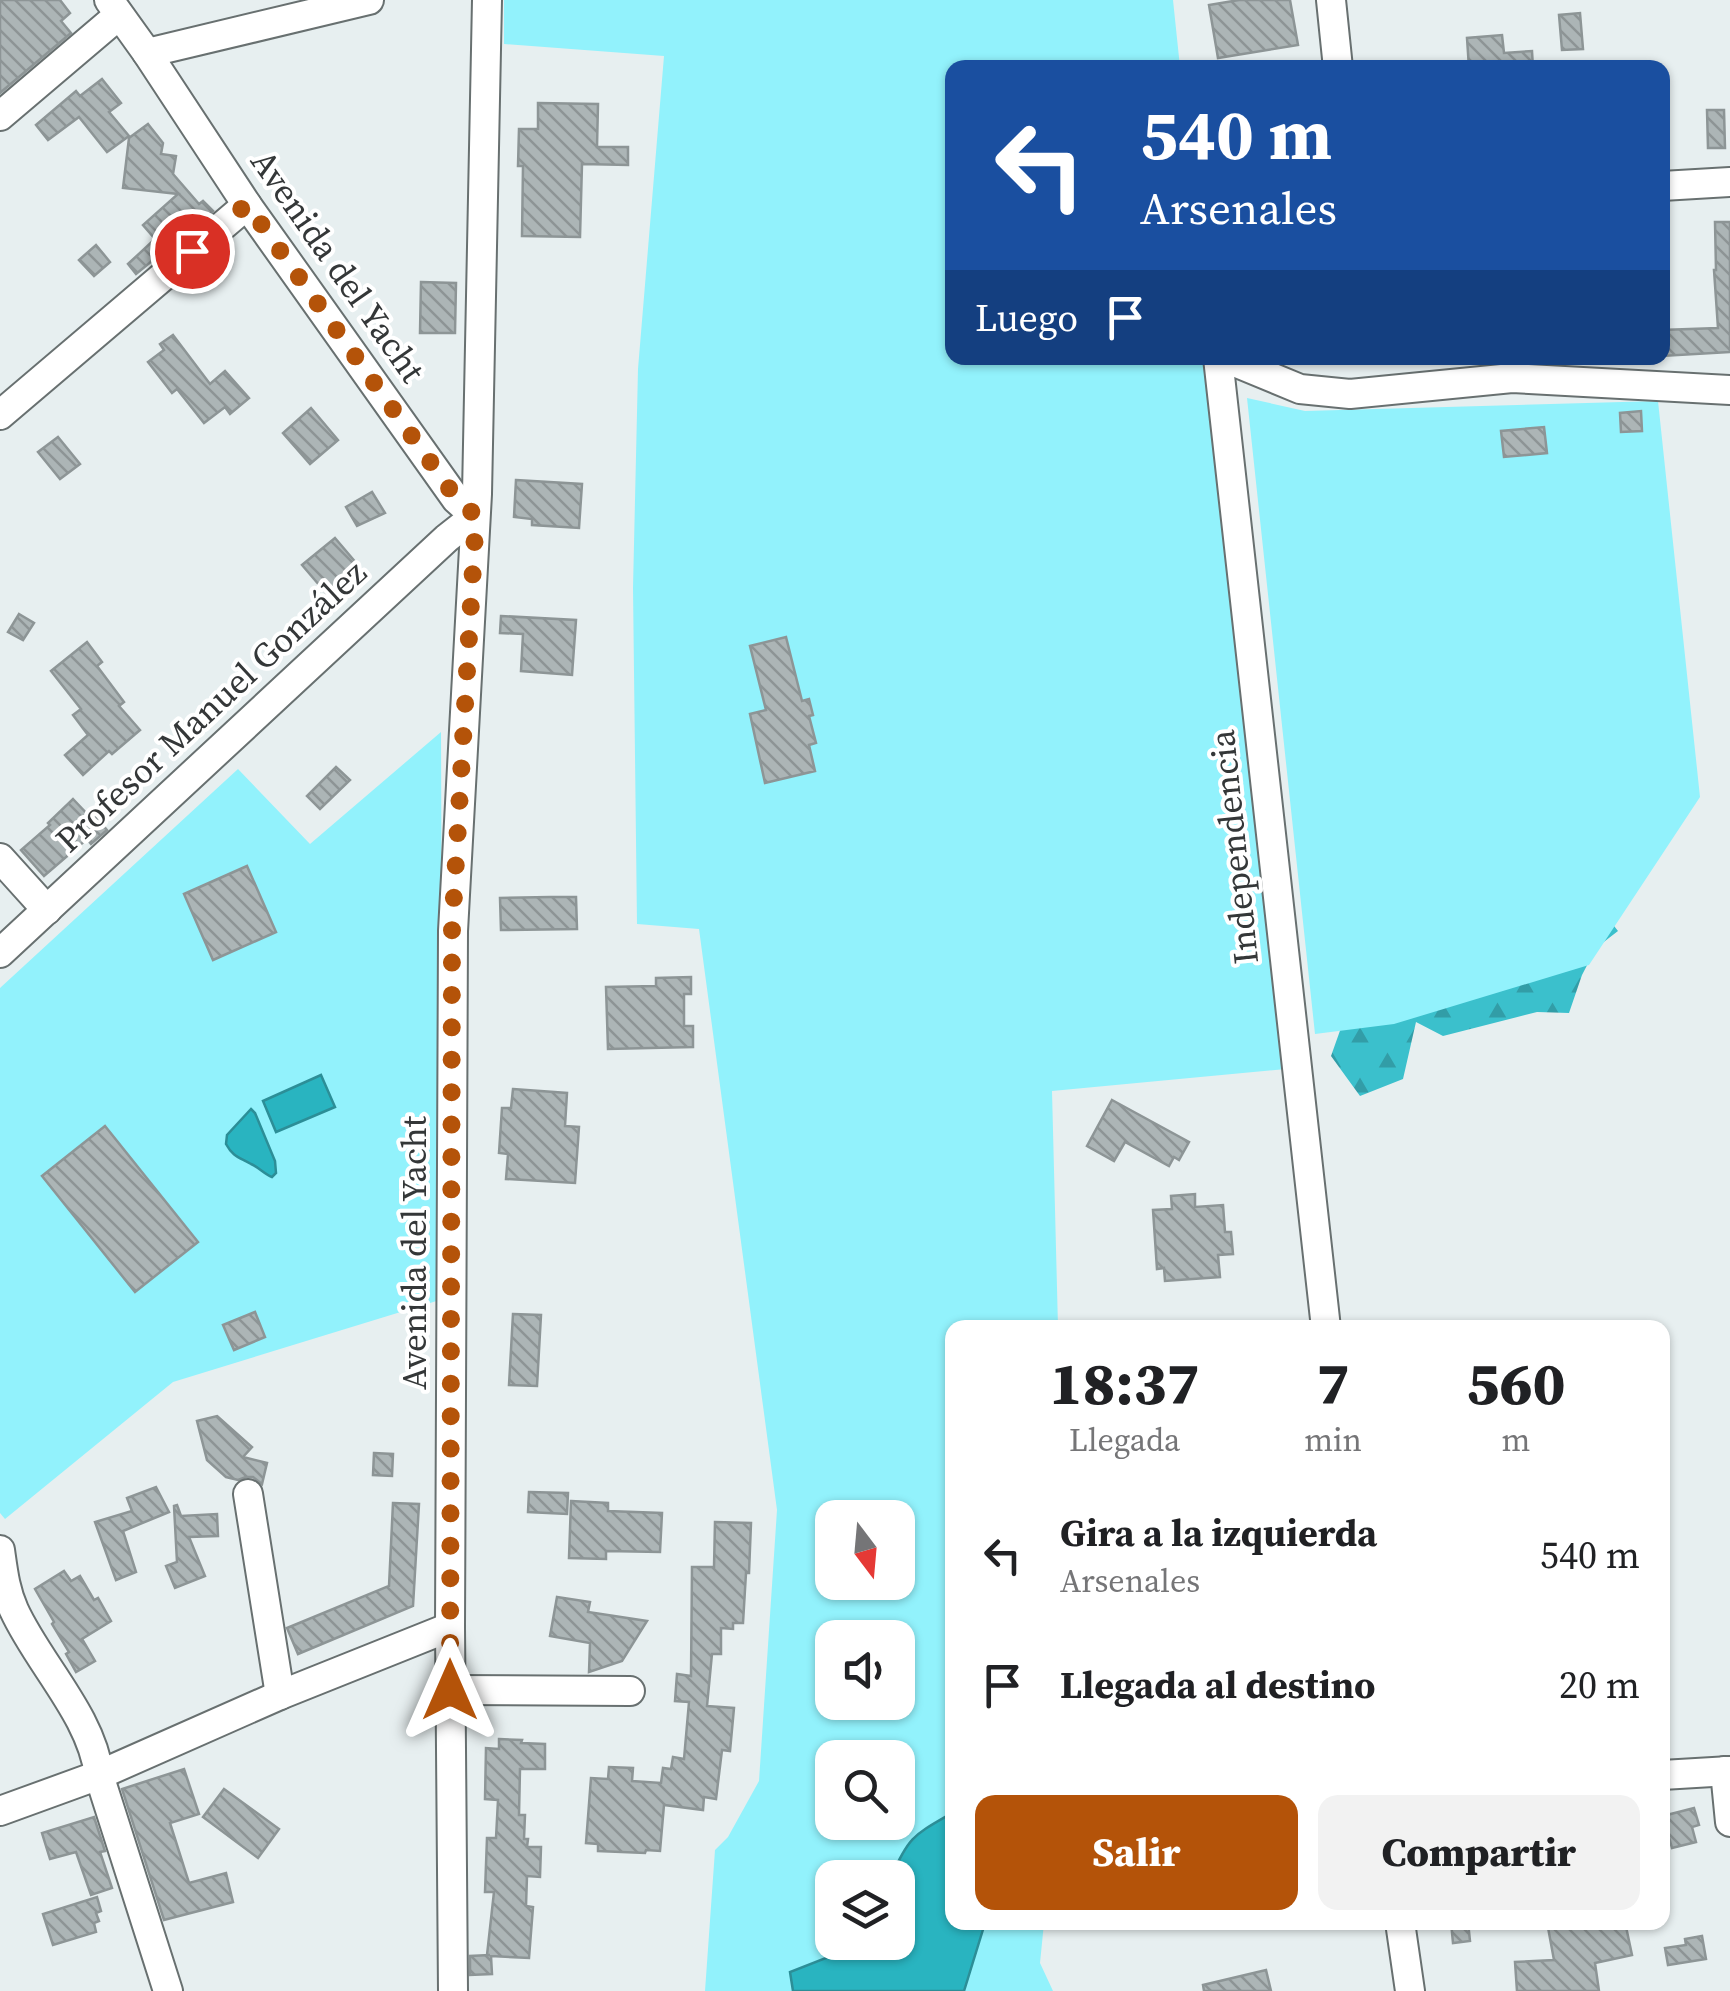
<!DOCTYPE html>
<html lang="es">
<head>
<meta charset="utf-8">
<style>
  body { margin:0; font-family:"Source Serif 4",serif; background:#f2f2f2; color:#202124; height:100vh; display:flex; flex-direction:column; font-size:38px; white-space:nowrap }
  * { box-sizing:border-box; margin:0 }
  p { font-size:32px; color:#757577 }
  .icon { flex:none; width:55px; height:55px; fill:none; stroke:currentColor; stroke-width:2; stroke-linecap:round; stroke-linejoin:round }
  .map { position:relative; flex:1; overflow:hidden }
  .details { position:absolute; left:945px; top:1320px; width:725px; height:610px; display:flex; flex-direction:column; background:#fff; border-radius:20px; box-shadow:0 2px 8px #0004 }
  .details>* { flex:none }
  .top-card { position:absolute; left:945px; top:60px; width:725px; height:305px; border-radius:20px; box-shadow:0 2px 8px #0004; background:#1a4fa0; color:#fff; overflow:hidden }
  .needle { width:65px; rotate:164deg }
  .tools { position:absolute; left:815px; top:1500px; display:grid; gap:20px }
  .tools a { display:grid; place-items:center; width:100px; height:100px; border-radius:20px; background:#fff; box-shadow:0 2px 8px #0004; font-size:50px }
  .pin { position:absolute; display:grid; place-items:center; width:85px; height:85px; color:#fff; margin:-42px; border:5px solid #fff; border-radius:50%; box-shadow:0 2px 10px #0007 }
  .me { position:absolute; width:110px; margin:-55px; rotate:0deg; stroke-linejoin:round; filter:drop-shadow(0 0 8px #0008) }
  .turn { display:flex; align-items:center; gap:35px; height:210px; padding:0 30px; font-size:45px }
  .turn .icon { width:130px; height:130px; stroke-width:2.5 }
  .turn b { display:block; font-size:70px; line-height:85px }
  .then { display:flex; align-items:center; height:95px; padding:0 30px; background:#0003; gap:20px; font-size:38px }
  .eta { display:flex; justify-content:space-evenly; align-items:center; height:170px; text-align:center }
  .eta b { font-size:60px; font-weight:800; line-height:70px }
  .primary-button { display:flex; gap:20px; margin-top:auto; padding:20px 30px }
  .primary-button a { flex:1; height:115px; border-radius:20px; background:#b45309; color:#fff; font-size:40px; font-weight:800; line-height:115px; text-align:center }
  .primary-button a+a { background:#f2f2f2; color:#202124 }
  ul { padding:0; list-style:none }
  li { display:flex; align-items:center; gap:30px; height:130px; padding:0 30px }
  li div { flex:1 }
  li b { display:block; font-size:38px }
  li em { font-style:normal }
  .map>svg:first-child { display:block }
</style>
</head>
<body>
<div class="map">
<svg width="1730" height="1991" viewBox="0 0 1730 1991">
  <defs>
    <pattern id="forest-firs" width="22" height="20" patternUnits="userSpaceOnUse" patternTransform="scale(2.5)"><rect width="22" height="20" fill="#3bc0cc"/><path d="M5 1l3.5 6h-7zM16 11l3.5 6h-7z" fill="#329da7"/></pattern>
    <pattern id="building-back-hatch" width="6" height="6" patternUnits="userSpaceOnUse" patternTransform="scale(2.5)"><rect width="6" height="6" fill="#acb5b6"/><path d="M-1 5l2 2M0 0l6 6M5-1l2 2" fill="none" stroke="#8d9495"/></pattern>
  </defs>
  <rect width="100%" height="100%" fill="#e7eff0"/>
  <!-- forest -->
  <polygon fill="url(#forest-firs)" points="1596,903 1618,931 1596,948 1582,975 1569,1013 1537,1012 1443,1036 1416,1022 1403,1079 1360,1096 1331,1056 1342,1025"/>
  <!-- green -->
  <g fill="#92f2fc" fill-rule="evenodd">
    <path d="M 504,0 L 1173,0 L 1180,67 L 952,68 L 952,358 L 1211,358 L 1286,1069 L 1052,1091 L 1058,1327 L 952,1328 L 952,1922 L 1044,1923 L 1040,1963 L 1053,1991 L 705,1991 L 715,1850 L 728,1837 L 759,1781 L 777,1510 L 699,929 L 637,924 L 633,588 L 638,369 L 664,56 L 504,44 ZM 832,1518 L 898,1518 L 898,1582 L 832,1582 ZM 832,1638 L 898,1638 L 898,1702 L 832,1702 ZM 832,1758 L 898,1758 L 898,1822 L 832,1822 ZM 832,1878 L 898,1878 L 898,1942 L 832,1942 Z"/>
    <polygon points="1247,398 1305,411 1658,401 1700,797 1589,965 1394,1024 1315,1034"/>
    <polygon points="441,732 443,1299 173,1382 5,1519 0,1513 0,988 238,769 310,844"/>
  </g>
  <!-- water -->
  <g fill="#29b4c0" stroke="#2c8e97" stroke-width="2.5">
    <polygon points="321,1075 335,1107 276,1132 263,1101"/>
    <path d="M 251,1109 L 255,1113 L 275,1161 L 276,1173 L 272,1177 C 264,1174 260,1168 251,1164 C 239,1157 233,1157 226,1144 L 227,1135 Z"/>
    <path d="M 952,1813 L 952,1922 L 985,1923 L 964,1991 L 793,1991 L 790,1972 L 849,1949 L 855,1943 L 898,1942 L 898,1878 L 891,1877 C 909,1836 914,1835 952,1813 Z"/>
  </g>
  <!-- building -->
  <g fill="url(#building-back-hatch)" stroke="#8d9596" stroke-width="2.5">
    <polygon points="0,0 60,0 70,13 61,21 71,33 0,93"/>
    <polygon points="1239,0 1290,0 1298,45 1218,58 1209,5"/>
    <polygon points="1580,13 1583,49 1562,50 1559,15"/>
    <polygon points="1502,35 1504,53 1532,51 1533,68 1469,68 1467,38"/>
    <polygon points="102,79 121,103 109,112 129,136 107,152 79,117 48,140 36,125 76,91 80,96"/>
    <polygon points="538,103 598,104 597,147 628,147 628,165 582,164 580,237 522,236 523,166 518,166 519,129 538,129"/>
    <polygon points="1707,110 1724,110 1725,148 1708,148"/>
    <polygon points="148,124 163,143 161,154 176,156 173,174 199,204 203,201 213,211 136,274 128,264 155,239 143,225 178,194 123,188 129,138"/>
    <polygon points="1715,222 1730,222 1730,352 1662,356 1662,330 1718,328 1714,270 1716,270"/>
    <polygon points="96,245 110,262 94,276 79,260"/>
    <polygon points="421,282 456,283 455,333 420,333"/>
    <polygon points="173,335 210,384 225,371 249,398 230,414 225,407 204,423 177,389 172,393 148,362 164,350 160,344"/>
    <polygon points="311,408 338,440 310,464 283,433"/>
    <polygon points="1641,411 1642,431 1621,432 1620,413"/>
    <polygon points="1544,427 1547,453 1504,457 1501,431"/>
    <polygon points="58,437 80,464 60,479 38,452"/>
    <polygon points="516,480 582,484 579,528 532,525 532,519 514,517"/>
    <polygon points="372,492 385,513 357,526 346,507"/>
    <polygon points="335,538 358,565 326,593 302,565"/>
    <polygon points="19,614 34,623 23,640 8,632"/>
    <polygon points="501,616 576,620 572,675 521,671 523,634 500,633"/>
    <polygon points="786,637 802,701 809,699 813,715 809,716 816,743 809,745 815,771 765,783 750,714 766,710 750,646"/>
    <polygon points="87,642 102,662 97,666 124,702 119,706 140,730 112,754 109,751 83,775 65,755 88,735 73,715 81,709 51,671"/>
    <polygon points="336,767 350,780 320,809 307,796"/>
    <polygon points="73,799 93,820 96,817 107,830 91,844 87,839 44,876 21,850 50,825 48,823"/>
    <polygon points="247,866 276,932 213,960 184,894"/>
    <polygon points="550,897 576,897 577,929 501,930 500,898"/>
    <polygon points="691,977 691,994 684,994 684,1026 693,1026 693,1047 608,1049 606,987 656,986 656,978"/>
    <polygon points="513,1089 567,1093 565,1126 579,1127 575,1183 506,1179 508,1154 499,1153 502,1108 511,1108"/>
    <polygon points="1112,1100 1189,1142 1179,1160 1174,1157 1169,1166 1125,1142 1114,1161 1087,1146"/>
    <polygon points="105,1126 198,1242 135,1292 42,1176"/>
    <polygon points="1195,1194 1195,1207 1223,1205 1225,1232 1231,1232 1233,1254 1218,1255 1220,1277 1165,1281 1164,1268 1157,1269 1153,1210 1172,1209 1171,1196"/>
    <polygon points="255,1312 265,1337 234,1350 223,1325"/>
    <polygon points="513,1314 541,1315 537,1386 509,1385"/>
    <polygon points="217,1416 252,1447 243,1457 267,1463 262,1484 253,1477 246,1477 238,1480 226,1477 207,1460 197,1421"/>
    <polygon points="374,1453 393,1454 392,1476 373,1475"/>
    <polygon points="156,1487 169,1512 123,1531 136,1572 116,1580 95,1522 132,1511 127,1498"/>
    <polygon points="529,1492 568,1493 567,1514 528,1512"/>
    <polygon points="571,1501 608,1503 608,1511 662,1513 660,1552 606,1551 606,1559 569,1558"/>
    <polygon points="393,1503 419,1504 413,1606 298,1654 287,1628 389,1586"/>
    <polygon points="177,1505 181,1516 217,1514 218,1536 189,1537 205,1576 175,1588 166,1566 177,1562 174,1506"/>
    <polygon points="715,1522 751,1523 749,1573 746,1573 743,1623 733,1623 733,1629 721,1628 721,1654 712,1654 707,1706 734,1708 730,1751 722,1750 716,1799 704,1797 703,1810 664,1805 660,1851 646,1850 645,1853 598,1851 598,1844 586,1843 591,1778 608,1779 609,1767 633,1768 632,1781 661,1783 663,1768 671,1769 673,1757 684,1759 689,1702 675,1701 677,1674 691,1676 692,1567 714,1567"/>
    <polygon points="64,1571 71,1581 80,1576 94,1600 98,1598 111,1621 82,1639 95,1661 76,1672 66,1654 69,1652 52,1624 54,1622 35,1589"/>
    <polygon points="557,1597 590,1602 588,1612 647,1621 622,1661 589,1672 590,1643 550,1636"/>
    <polygon points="499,1739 522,1740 521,1743 545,1744 545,1769 520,1769 519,1815 525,1815 524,1839 528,1839 527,1847 541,1847 540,1877 527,1876 526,1906 533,1907 529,1958 491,1956 492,1974 470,1975 470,1956 490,1955 487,1955 494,1892 485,1892 487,1838 496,1838 498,1800 485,1799 486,1748 499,1749"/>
    <polygon points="184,1769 199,1814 170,1823 189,1883 226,1873 233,1902 164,1920 122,1789"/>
    <polygon points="224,1789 279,1829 258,1858 203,1817"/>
    <polygon points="1694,1808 1699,1825 1692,1827 1696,1842 1672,1848 1663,1816"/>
    <polygon points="94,1817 105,1851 100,1852 112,1888 91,1895 76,1852 50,1859 42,1833"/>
    <polygon points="97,1897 101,1911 96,1913 99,1921 94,1923 96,1932 53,1945 43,1914"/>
    <polygon points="1451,1922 1468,1922 1470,1941 1453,1943"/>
    <polygon points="1547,1922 1625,1922 1632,1955 1595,1963 1599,1991 1517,1991 1515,1962 1554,1960"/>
    <polygon points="1702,1936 1706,1959 1668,1965 1665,1948 1686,1945 1685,1939"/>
    <polygon points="1266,1970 1271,1991 1204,1991 1203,1985"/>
  </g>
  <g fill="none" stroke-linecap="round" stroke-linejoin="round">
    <defs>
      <g id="minor">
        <polyline points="109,0 147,53 247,205 456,499 475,516"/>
        <polyline points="1331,0 1338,68"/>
        <polyline points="147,53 369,0"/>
        <polyline points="0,116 119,15"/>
        <polyline points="1662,186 1730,182"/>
        <polyline points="1218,358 1326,1328"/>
        <polyline points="1225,358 1300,389 1350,394 1512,378 1730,390"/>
        <polyline points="0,415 247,205"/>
        <polyline points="0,858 47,910"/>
        <polyline points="0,953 447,538 475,516"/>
        <polyline points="248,1494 280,1695"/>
        <path d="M 0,1550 C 3,1571 5,1590 14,1610 C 38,1663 92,1716 99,1775 L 168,1991"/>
        <polyline points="450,1690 630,1691"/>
        <polyline points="1725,1771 1730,1822"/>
        <polyline points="1662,1775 1730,1771"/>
        <polyline points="0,1811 99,1775 280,1695 450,1627"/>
        <polyline points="1400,1922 1410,1991"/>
        <polyline points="453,1991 450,1627 453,931 477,494 487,0"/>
      </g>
    </defs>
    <!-- minor casing -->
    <use href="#minor" stroke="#687070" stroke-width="32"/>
    <!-- minor -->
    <use href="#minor" stroke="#fff" stroke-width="28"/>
  </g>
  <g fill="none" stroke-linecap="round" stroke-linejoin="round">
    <!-- route -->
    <polyline stroke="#b45309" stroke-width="18" stroke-dasharray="0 32.4" points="192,251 247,204 456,498 476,516 452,930 450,1690"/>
  </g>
  <g text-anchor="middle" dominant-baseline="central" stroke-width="8" stroke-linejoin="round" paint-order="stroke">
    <!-- street labels -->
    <g font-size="35" fill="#343738" stroke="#fff">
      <text transform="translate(338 266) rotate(55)">Avenida del Yacht</text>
      <text transform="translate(211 706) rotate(-43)">Profesor Manuel González</text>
      <text transform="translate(1234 847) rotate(-96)">Independencia</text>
      <text transform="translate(414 1253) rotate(-90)">Avenida del Yacht</text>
    </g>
  </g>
</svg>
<div class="tools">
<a><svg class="needle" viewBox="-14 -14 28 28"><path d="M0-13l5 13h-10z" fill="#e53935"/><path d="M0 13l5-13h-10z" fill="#757577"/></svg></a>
<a><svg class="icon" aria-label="sound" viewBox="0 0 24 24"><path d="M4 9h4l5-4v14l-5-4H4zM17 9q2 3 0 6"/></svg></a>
<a><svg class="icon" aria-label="search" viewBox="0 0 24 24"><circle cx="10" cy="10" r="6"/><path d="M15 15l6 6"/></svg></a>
<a><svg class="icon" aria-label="layers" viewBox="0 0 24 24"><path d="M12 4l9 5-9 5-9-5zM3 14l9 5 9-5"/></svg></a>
</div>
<div class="pin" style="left:192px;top:251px;background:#d93025"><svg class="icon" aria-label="arrive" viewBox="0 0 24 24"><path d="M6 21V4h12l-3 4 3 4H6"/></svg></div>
<svg class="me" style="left:450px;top:1690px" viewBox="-20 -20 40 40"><path d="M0-17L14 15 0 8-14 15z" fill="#b45309" stroke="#fff" stroke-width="4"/></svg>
<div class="top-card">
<div class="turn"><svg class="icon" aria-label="left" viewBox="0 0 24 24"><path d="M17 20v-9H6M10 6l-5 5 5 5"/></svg><div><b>540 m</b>Arsenales</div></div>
<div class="then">Luego<svg class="icon" aria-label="arrive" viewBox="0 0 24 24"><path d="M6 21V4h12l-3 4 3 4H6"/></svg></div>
</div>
<section class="details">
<div class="eta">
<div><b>18:37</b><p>Llegada</p></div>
<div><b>7</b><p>min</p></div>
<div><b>560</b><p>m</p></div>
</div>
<ul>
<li><svg class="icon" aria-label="left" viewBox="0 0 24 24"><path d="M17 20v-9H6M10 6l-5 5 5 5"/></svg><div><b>Gira a la izquierda</b><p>Arsenales</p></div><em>540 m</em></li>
<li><svg class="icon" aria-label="arrive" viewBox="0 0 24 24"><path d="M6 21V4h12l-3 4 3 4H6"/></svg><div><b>Llegada al destino</b></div><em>20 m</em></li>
</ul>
<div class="primary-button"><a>Salir</a><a>Compartir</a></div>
</section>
</div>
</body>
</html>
